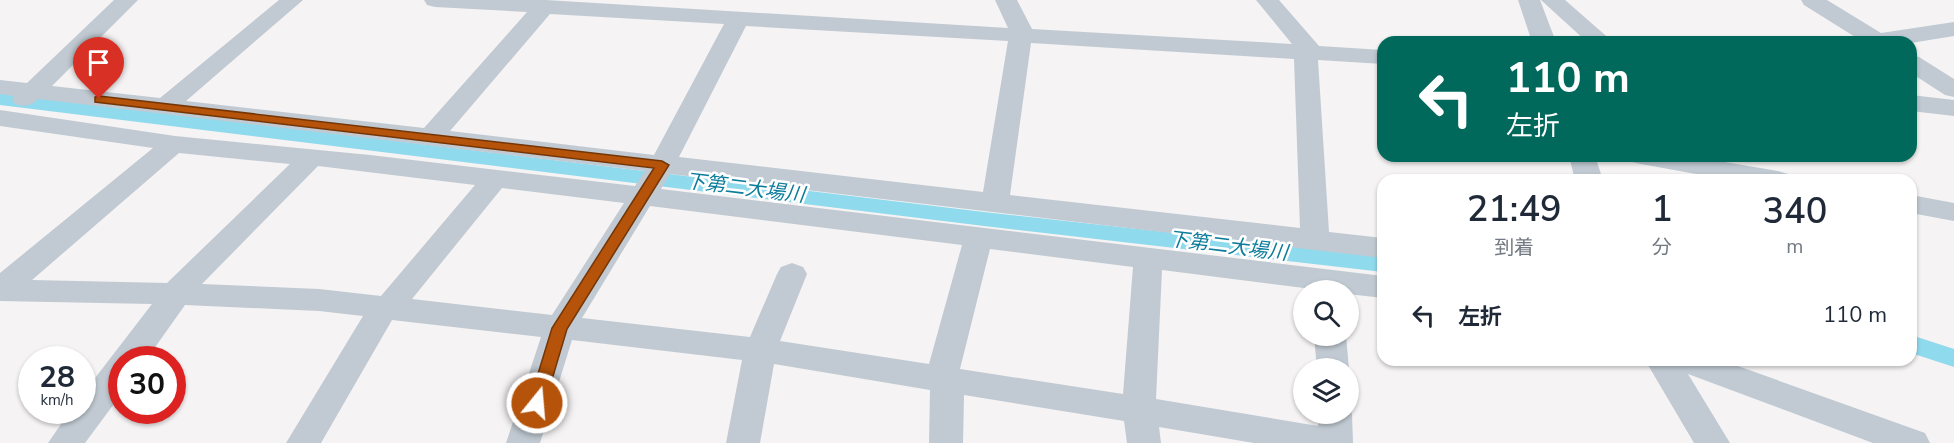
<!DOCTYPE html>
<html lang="ja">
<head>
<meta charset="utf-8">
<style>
  body { margin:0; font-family:"Nunito Sans","Noto Sans JP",sans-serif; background:#f2f2f3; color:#1f2937; height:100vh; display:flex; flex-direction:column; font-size:22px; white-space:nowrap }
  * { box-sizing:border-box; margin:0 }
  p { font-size:20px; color:#747a83 }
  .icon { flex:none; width:33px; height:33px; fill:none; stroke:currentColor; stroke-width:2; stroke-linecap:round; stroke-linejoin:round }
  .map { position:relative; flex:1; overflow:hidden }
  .sheet { position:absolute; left:1377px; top:174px; width:540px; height:192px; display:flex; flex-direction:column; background:#fff; border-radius:18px; box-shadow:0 2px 4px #0004 }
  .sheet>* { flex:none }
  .banner { position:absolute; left:1377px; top:36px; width:540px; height:126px; border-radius:18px; box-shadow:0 2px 4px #0004; background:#00695c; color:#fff; overflow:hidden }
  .controls { position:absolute; left:1293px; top:280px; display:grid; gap:12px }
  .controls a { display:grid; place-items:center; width:66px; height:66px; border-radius:50%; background:#fff; box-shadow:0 2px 4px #0004; font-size:30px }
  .speed { position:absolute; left:18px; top:346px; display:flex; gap:12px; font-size:30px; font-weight:700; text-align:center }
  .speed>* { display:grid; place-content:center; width:78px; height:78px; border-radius:50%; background:#fff; box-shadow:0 2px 4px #0004; line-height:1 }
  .speed small { font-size:15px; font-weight:400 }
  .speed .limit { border:9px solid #d22; background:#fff; color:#111 }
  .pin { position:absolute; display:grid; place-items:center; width:51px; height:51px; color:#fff; margin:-62px -26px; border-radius:50% 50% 50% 0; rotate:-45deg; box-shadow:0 0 6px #0007 }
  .pin .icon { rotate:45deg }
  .me { position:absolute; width:66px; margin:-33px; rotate:17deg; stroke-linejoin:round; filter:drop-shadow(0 0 4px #0008) }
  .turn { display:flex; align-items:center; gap:21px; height:126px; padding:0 30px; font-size:27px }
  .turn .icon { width:78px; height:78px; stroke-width:2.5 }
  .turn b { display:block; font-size:42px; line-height:51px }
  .eta { display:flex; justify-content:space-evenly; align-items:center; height:102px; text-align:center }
  .eta b { font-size:36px; font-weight:600; line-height:42px }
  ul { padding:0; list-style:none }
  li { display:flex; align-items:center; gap:18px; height:78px; padding:0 30px }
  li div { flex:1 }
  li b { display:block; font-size:22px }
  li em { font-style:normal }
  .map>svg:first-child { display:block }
</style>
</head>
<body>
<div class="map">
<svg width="1954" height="443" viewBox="0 0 1954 443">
  <rect width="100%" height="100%" fill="#f5f3f3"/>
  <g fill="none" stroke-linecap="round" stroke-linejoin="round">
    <!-- canal -->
    <g fill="#90daee" fill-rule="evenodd">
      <polygon points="0,93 984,212 1383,256 1383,272 984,226 0,105"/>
      <polygon points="1911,335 1954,349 1954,367 1911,353"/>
    </g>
    <!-- minor -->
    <g fill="#c1cad2" fill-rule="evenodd">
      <path d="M 114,0 L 138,0 L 52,86 L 160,98 L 279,0 L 303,0 L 186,101 L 424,128 L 527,12 L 435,7 L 427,5 L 424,0 L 546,0 L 1008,28 L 995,0 L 1017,0 L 1032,29 L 1292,44 L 1256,0 L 1279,0 L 1319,46 L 1383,50 L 1383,64 L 1318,60 L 1329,232 L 1383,238 L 1383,258 L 670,174 L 661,189 L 1383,276 L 1383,298 L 1348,294 L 1348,291 L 1328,291 L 1162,270 L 1156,399 L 1318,426 L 1318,414 L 1348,414 L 1348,407 L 1352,414 L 1353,443 L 1254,443 L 1159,427 L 1161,443 L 1127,443 L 1124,421 L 964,395 L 963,443 L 929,443 L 930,390 L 774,364 L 760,443 L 726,443 L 742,360 L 572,340 L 540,443 L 506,443 L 541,337 L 392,320 L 321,443 L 286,443 L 363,316 L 319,311 L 185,305 L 146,360 L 122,360 L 122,393 L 85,443 L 48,443 L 70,411 L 82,411 L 82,395 L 152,304 L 0,301 L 0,273 L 153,148 L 0,126 L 0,110 L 175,136 L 370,155 L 635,186 L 645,171 L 38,99 C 31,106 25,107 15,104 L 12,99 L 14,96 L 0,94 L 0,80 L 27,83 ZM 550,14 L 724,24 L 654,155 L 450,131 ZM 746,26 L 1008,41 L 983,192 L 679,157 ZM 1031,43 L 1294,59 L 1300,228 L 1010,195 ZM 179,153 L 290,164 L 167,283 L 32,280 ZM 318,166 L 475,185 L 381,296 L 319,289 L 202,284 ZM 502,188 L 624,203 L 552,315 L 412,299 ZM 650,206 L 962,245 L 929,364 L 780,341 L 807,274 L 803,267 L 792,263 L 781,267 L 777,274 L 750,337 L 582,318 ZM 990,249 L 1133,267 L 1123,394 L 960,369 Z"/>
      <polygon points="1518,0 1540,0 1556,42 1532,42"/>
      <polygon points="1541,0 1565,0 1613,42 1587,42"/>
      <polygon points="1801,0 1827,0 1881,33 1954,22 1954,36 1911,43 1859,42 1860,40 1804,5"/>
      <polygon points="1911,55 1919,57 1954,79 1954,97 1945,95 1911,73"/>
      <polygon points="1911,95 1954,100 1954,116 1911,111"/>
      <polygon points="1569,156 1595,156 1603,180 1575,180"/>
      <polygon points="1628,156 1689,156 1778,171 1788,174 1792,180 1729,180 1641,164 1632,162"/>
      <polygon points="1911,195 1954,203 1954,221 1911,213"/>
      <polygon points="1314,336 1346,336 1349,369 1348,371 1317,369"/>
      <polygon points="1645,360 1721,360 1925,433 1930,443 1873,443 1688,374 1730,443 1694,443"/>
    </g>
  </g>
  <!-- route -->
  <polygon fill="#b45309" stroke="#753606" stroke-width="1.5" points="99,96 662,161 669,165 567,329 545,403 543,408 537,409 531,408 529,403 552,328 654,168 95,102 95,97"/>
  <g text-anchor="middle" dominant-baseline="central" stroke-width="5" stroke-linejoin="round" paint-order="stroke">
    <!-- water labels -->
    <g font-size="20" font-style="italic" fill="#0c7c9b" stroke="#fff">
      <text transform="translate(745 188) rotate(7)">下第二大場川</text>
      <text transform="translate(1228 246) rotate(7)">下第二大場川</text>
    </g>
  </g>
</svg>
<div class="controls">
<a><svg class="icon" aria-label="search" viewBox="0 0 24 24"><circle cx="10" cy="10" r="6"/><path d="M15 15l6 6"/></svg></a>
<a><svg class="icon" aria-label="layers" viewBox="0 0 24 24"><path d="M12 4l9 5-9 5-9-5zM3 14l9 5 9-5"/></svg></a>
</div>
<div class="speed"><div>28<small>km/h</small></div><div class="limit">30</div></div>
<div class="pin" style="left:99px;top:99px;background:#d93025"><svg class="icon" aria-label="arrive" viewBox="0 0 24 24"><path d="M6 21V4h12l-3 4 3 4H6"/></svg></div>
<svg class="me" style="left:537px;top:403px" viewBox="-20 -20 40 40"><circle r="17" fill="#b45309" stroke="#fff" stroke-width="3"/><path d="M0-11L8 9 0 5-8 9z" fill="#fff"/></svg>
<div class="banner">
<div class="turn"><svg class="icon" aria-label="left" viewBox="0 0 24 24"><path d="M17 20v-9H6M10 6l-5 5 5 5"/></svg><div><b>110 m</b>左折</div></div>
</div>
<section class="sheet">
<div class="eta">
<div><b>21:49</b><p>到着</p></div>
<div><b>1</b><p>分</p></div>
<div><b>340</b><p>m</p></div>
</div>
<ul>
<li><svg class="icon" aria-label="left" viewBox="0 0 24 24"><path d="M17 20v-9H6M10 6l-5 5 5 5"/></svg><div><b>左折</b></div><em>110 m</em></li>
</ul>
</section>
</div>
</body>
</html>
